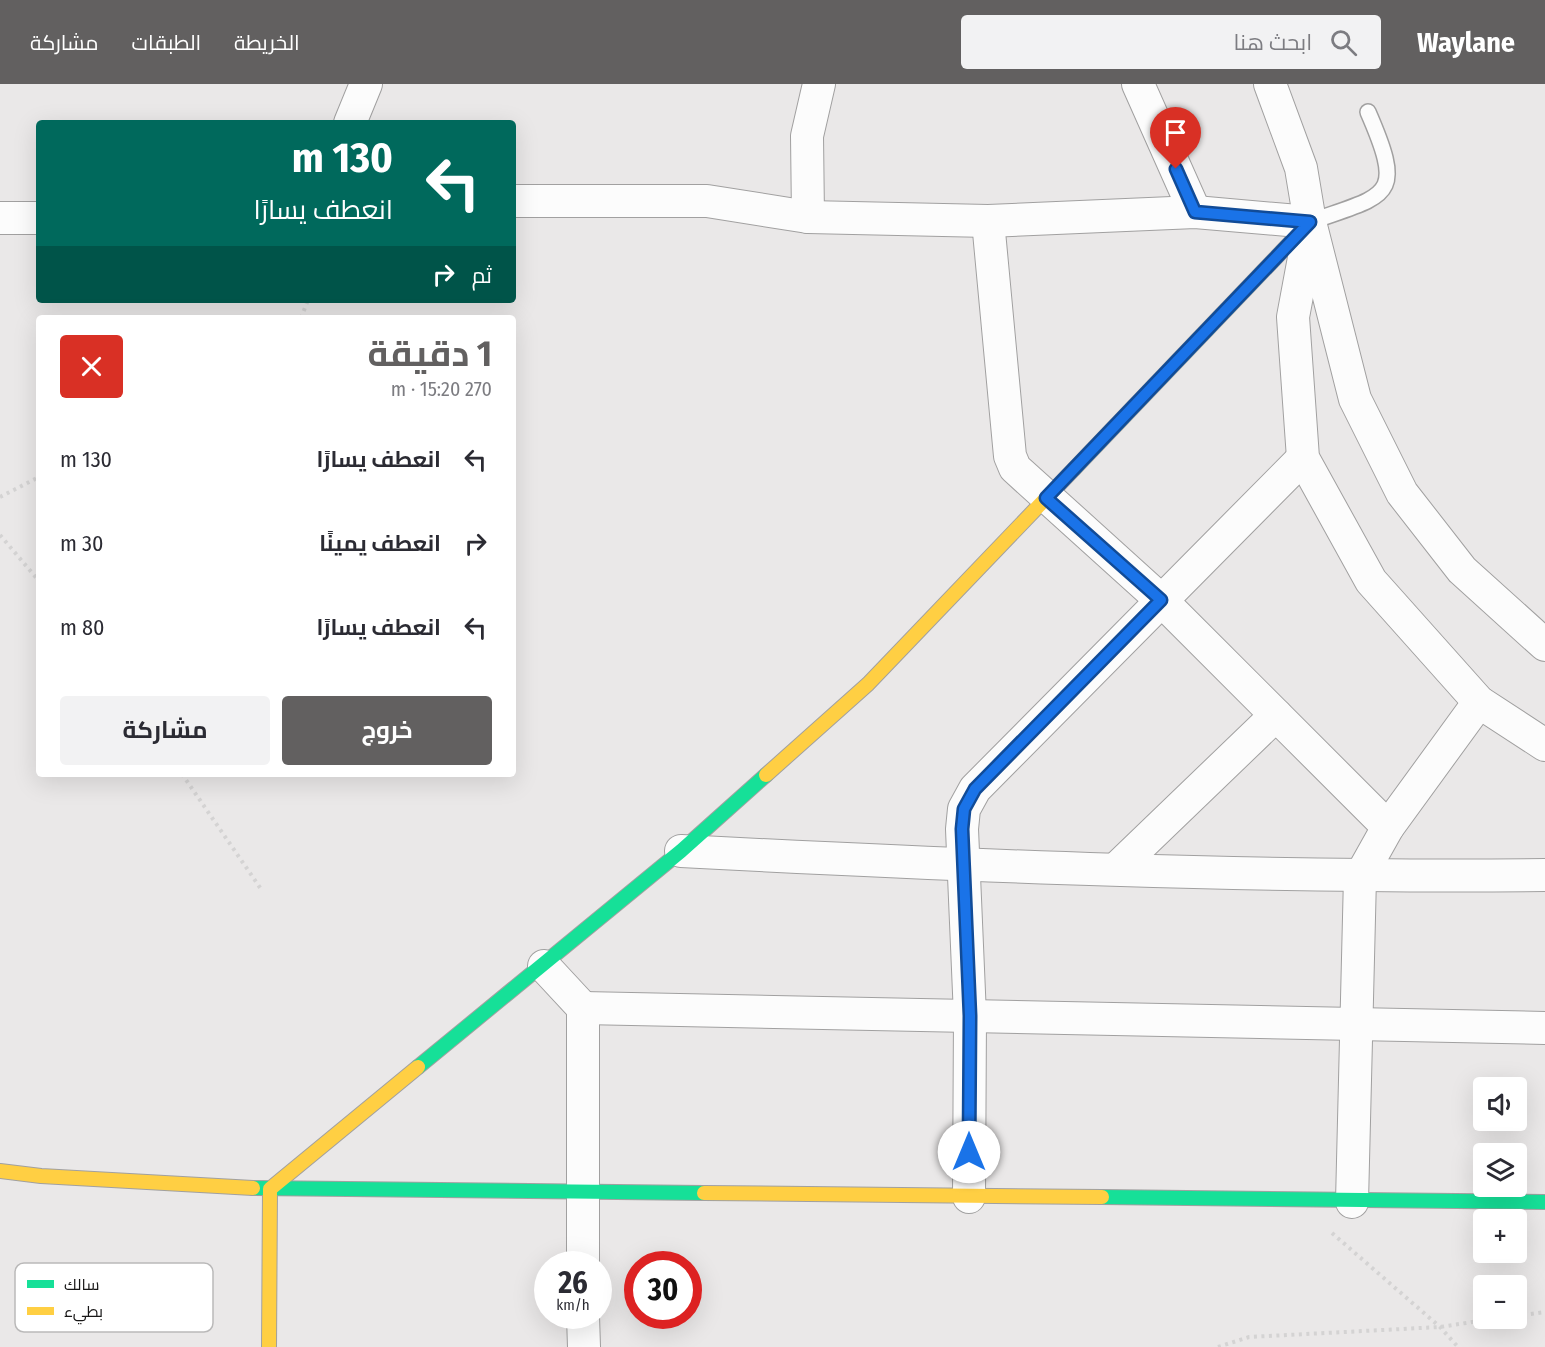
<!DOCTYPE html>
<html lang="ar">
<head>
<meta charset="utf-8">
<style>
  body { margin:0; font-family:"Fira Sans Condensed",Cairo,sans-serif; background:#f2f2f3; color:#2b2b33; direction:rtl; height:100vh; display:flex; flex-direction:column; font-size:22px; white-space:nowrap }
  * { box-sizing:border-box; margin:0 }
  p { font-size:20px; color:#7c7c81 }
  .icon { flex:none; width:33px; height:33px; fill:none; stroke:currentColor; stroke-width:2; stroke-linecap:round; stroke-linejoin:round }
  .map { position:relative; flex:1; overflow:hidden; direction:ltr }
  .details { position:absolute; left:36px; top:231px; width:480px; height:462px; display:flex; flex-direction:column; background:#fff; border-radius:6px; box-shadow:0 6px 24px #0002; direction:rtl }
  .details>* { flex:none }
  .guide { position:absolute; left:36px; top:36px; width:480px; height:183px; border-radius:6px; box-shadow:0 6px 24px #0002; direction:rtl; background:#00695c; color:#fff; overflow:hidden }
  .fabs { position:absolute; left:1473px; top:993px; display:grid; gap:12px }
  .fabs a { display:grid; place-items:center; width:54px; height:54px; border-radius:6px; background:#fff; box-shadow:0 6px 24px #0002; font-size:30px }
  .speed { position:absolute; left:534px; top:1167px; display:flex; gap:12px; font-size:30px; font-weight:700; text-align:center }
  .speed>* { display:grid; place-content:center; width:78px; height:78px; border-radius:50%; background:#fff; box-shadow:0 6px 24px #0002; line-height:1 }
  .speed small { font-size:15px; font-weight:400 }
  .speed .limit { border:9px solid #d22; background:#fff; color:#111 }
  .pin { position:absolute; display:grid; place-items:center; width:51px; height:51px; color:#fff; margin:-62px -26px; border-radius:50% 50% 50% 0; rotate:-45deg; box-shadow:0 0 6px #0007 }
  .pin .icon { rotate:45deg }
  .me { position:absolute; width:66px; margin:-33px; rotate:0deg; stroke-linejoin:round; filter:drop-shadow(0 0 4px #0008) }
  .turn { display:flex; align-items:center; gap:21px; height:126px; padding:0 24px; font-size:27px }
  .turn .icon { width:78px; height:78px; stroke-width:2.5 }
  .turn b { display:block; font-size:42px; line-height:51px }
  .then { display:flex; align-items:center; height:57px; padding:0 24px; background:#0003; gap:12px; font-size:22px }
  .round { display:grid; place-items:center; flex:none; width:63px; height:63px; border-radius:6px; background:#f2f2f3 }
  .head { display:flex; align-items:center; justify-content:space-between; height:102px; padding:0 24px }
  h1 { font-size:36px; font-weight:700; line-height:45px; color:#626060 }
  .button { display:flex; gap:12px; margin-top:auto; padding:12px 24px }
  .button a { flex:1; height:69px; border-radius:6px; background:#626060; color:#fff; font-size:24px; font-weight:700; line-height:69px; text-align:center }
  .button a+a { background:#f2f2f3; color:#2b2b33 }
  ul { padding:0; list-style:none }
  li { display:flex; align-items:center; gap:18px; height:84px; padding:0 24px }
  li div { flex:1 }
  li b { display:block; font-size:22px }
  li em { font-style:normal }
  header { display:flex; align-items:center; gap:36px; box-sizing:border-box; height:84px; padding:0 30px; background:#626060; color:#fff }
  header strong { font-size:28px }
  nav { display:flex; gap:33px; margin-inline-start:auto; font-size:21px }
  .search { width:420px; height:54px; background:#f2f2f3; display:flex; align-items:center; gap:15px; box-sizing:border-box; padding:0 21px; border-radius:6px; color:#7c7c81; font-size:22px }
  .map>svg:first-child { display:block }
</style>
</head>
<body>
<header>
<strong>Waylane</strong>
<div class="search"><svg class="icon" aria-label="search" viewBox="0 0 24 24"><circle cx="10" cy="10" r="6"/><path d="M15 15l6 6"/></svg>ابحث هنا</div>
<nav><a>الخريطة</a><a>الطبقات</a><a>مشاركة</a></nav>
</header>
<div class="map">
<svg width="1545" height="1263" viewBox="0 0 1545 1263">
  <rect width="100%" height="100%" fill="#eae8e8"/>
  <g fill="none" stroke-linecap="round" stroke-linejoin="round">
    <defs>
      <path id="lane" d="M 1310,138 C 1388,110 1406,115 1368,28"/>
      <g id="street">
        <polyline points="1138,0 1195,128"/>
        <polyline points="1270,0 1301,84 1310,138 1355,315 1402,409 1462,486 1545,561"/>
        <polyline points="350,39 366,0"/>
        <polyline points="513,117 707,117 808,133 988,137 1195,128 1310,138"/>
        <polyline points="808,133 807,52 819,0"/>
        <polyline points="0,134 39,134"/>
        <polyline points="988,137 1010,372 1015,384 1161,516 1388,743"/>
        <polyline points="1309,147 1293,233 1303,374 1371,497 1479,618 1545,661"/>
        <path d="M 681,767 C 969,782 1257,794 1545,791"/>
        <polyline points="1116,785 1276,631"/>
        <polyline points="544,882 583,924 583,1180"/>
        <polyline points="583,924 1545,944"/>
        <polyline points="969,1113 970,932 962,745 964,725 975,705 1303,374"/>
        <polyline points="1352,1118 1360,793 1388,743 1479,618"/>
        <polyline points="583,1232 584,1263"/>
      </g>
      <g id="fast">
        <polyline points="1074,385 1310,138"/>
        <polyline points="418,983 681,767 766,691"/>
        <polyline points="253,1104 704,1109"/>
        <polyline points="1102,1113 1545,1118"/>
      </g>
      <g id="slow">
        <polyline points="766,691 868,600 1074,385"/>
        <polyline points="0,1087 41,1092 253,1104"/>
        <polyline points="704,1109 1102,1113"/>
        <polyline points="269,1263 270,1105 418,983"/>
      </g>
    </defs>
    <!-- lane casing -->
    <use href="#lane" stroke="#a1a0a0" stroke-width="18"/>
    <!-- street casing -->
    <use href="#street" stroke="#a1a0a0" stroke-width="34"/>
    <!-- fast casing -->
    <use href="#fast" stroke="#a1a0a0" stroke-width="16"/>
    <!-- slow casing -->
    <use href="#slow" stroke="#a1a0a0" stroke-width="16"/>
    <!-- path -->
    <g stroke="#d4d3d3" stroke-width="4" stroke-dasharray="3 4.5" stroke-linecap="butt">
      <polyline points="301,234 308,216"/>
      <polyline points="0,413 39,393"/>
      <polyline points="0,451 39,497"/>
      <polyline points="182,690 261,805"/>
      <polyline points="1332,1149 1440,1243 1458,1263"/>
      <polyline points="1516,1232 1545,1228"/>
      <polyline points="1218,1263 1249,1253 1440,1243 1498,1234"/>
    </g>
    <!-- lane -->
    <use href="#lane" stroke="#fcfcfc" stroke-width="15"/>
    <!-- street -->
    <use href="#street" stroke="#fcfcfc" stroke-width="32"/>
    <!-- fast -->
    <use href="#fast" stroke="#16e098" stroke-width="14"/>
    <!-- slow -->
    <use href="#slow" stroke="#ffcf43" stroke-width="14"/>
  </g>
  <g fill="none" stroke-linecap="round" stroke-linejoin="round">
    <defs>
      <polyline id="route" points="969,1068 970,932 962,745 964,725 975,705 1161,516 1046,414 1310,138 1195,128 1176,85"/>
    </defs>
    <!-- route casing -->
    <use href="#route" stroke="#114b97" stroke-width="15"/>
    <!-- route -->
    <use href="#route" stroke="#1a73e8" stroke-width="10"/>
  </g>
  <!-- legend -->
  <rect x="15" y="1179" width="198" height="69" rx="9" fill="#fff" stroke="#bab9b9" stroke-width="1.5"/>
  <rect x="27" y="1196" width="27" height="8" fill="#16e098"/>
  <rect x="27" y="1223" width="27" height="8" fill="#ffcf43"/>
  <g font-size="16" fill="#181717">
    <text x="64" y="1206">سالك</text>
    <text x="64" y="1233">بطيء</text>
  </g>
</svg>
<div class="fabs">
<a><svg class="icon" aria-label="sound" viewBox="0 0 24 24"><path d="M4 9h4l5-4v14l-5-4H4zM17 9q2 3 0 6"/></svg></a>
<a><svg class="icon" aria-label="layers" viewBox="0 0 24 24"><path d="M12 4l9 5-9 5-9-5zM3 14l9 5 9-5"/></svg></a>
<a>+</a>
<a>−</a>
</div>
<div class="speed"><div>26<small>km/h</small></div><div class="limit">30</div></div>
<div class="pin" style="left:1176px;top:85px;background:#d93025"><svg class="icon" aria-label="arrive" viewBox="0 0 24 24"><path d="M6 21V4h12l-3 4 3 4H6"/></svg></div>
<svg class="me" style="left:969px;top:1068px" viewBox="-20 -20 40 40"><circle r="19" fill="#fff"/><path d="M0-13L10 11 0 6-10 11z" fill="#1a73e8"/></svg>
<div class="guide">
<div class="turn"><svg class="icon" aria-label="left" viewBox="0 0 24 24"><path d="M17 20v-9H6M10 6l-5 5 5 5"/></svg><div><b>130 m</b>انعطف يسارًا</div></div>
<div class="then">ثم<svg class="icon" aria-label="right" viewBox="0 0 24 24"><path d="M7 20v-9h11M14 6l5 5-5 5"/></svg></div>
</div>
<section class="details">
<div class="head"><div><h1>1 دقيقة</h1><p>270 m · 15:20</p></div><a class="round" style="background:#d93025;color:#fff"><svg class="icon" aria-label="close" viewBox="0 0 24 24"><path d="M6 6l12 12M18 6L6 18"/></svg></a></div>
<ul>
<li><svg class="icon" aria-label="left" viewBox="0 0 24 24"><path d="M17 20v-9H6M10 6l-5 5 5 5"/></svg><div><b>انعطف يسارًا</b></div><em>130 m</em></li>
<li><svg class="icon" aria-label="right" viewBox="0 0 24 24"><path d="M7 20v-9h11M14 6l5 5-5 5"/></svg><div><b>انعطف يمينًا</b></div><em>30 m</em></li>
<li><svg class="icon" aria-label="left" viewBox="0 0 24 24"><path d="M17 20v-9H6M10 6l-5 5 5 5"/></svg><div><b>انعطف يسارًا</b></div><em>80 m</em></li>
</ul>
<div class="button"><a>خروج</a><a>مشاركة</a></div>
</section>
</div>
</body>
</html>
